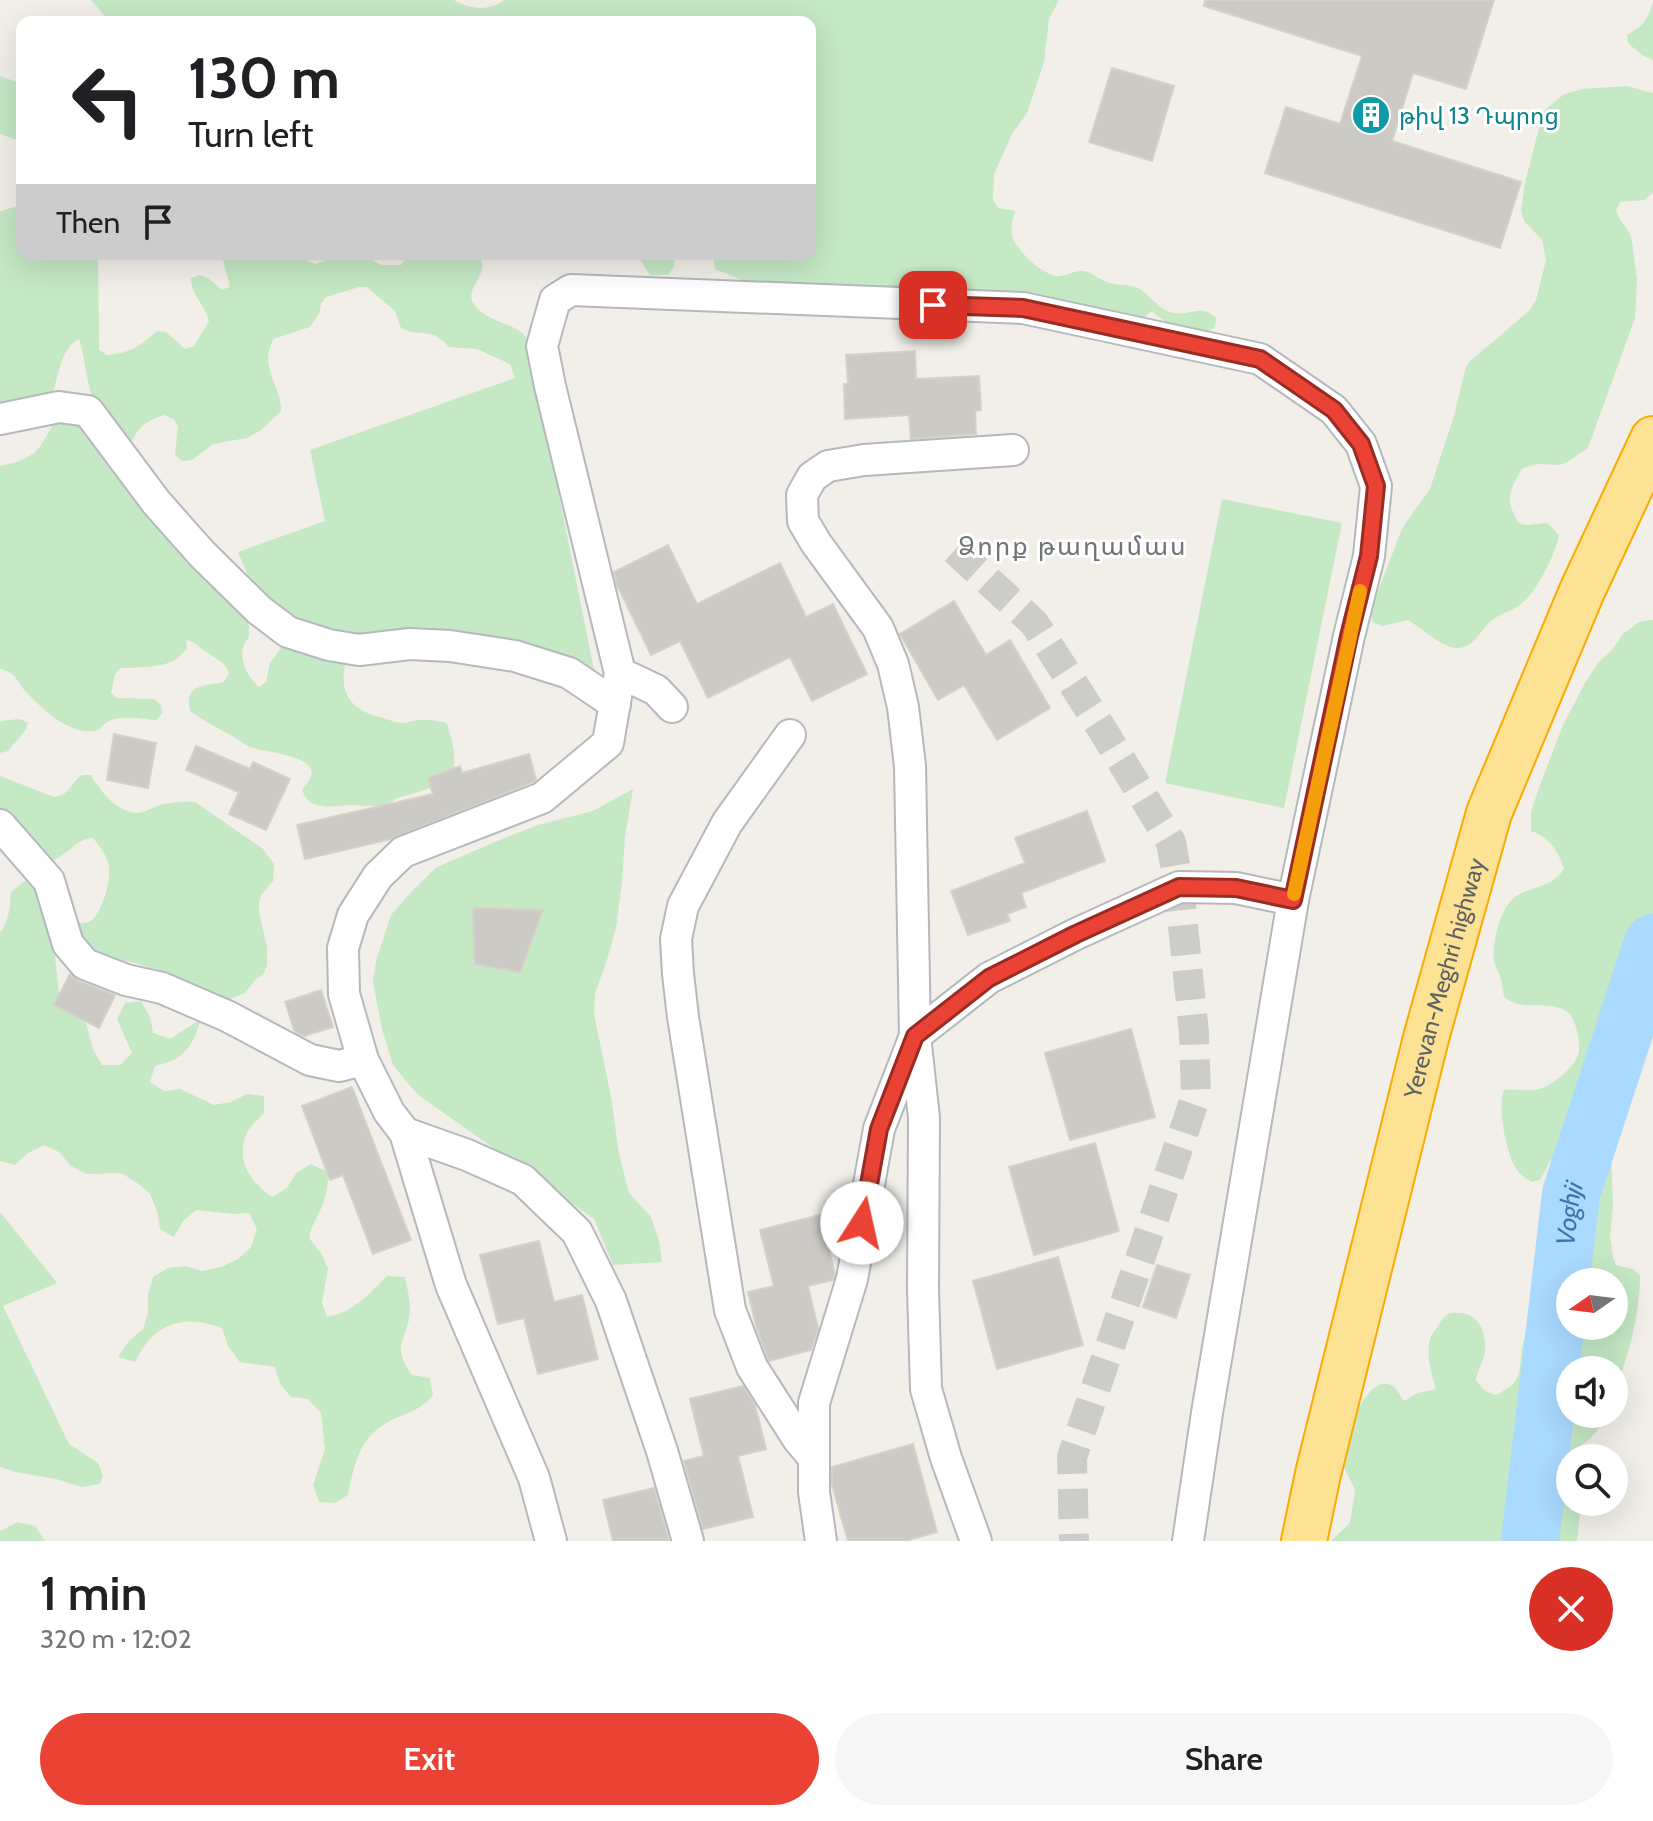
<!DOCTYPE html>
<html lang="en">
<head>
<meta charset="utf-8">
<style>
  body { margin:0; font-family:Cabin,"Noto Sans Armenian",sans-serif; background:#f6f6f6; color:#202124; height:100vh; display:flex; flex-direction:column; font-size:30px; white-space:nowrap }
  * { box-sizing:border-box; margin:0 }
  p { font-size:26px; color:#757577 }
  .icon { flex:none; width:44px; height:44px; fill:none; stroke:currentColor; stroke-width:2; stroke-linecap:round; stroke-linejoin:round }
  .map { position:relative; height:1541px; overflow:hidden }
  .sheet { display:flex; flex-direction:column; background:#fff; flex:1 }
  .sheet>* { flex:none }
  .guide { position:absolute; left:16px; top:16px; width:800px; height:244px; border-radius:16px; box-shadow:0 8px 32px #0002; background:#fff; color:#202124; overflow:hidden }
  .needle { width:52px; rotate:256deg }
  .buttons { position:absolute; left:1556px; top:1268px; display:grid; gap:16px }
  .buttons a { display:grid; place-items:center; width:72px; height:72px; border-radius:50%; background:#fff; box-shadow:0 8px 32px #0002; font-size:40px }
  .pin { position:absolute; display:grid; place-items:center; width:68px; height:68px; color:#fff; margin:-34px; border-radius:16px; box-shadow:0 4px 12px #0006 }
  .me { position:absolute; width:88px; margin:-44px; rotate:10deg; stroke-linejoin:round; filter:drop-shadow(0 0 6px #0008) }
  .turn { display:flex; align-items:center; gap:28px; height:168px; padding:0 40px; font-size:36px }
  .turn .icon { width:104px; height:104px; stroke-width:2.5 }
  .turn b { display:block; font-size:56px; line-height:68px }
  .then { display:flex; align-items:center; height:76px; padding:0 40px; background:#0003; gap:16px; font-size:30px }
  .round { display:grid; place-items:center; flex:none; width:84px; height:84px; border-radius:42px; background:#f6f6f6 }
  .summary { display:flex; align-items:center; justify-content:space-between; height:136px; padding:0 40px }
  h1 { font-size:48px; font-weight:600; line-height:60px }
  .primary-button { display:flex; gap:16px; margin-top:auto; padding:16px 40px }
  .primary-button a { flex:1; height:92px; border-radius:48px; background:#ea4335; color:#fff; font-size:32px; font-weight:600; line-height:92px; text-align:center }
  .primary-button a+a { background:#f6f6f6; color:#202124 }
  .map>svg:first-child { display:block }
</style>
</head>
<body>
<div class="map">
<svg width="1653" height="1541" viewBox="0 0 1653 1541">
  <rect width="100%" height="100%" fill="#f1efe8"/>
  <!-- green -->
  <g fill="#c5e8c5" fill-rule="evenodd">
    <path d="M 91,0 L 454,0 C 468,9 490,12 504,0 L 1059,0 L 1049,19 L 1044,62 L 1027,113 L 1012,134 L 994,174 L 993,200 L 998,208 L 1015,211 C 1013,219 1010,228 1012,236 C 1017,251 1041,274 1057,276 C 1068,276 1077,268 1088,272 C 1095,275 1102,281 1110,283 C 1118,286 1127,284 1135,287 C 1148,291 1155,307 1170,312 C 1187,318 1201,302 1216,318 L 1215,327 L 1207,332 L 1174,328 L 1151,311 L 1133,329 L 756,286 L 715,269 L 713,254 L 810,254 L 810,22 L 110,22 Z"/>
    <path d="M 1653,2 L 1653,60 L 1642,55 L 1628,43 L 1627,35 C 1645,25 1647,20 1653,2 Z"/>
    <polygon points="0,76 22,84 22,142 0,134"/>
    <path d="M 1627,86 L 1653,93 L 1653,192 L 1645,200 L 1620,202 L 1616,210 L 1619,218 L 1629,232 L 1632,241 L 1637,280 L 1635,318 L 1588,448 L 1566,463 L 1558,465 L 1538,464 L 1523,468 C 1509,489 1504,502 1520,524 L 1528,525 L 1547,523 L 1559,535 C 1556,553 1536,593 1521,604 C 1511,612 1497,614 1489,623 C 1479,633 1472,649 1456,648 C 1443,648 1420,627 1408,620 L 1382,626 L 1373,622 L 1370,613 L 1401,531 L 1407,521 L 1430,489 L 1454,416 L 1465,370 L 1469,362 L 1530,310 L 1536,300 L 1546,260 L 1542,240 L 1524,221 L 1521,211 L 1525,183 L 1543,112 L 1564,94 L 1582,89 Z"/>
    <path d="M 22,205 L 22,254 L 98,254 L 99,350 L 107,355 C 133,352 137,348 157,331 L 166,332 L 185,349 L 194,346 L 209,321 C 205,304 191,296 191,278 L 200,275 L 209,279 L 222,290 L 230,287 L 223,260 L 225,254 L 302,254 L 306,260 L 315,264 L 343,254 L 359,254 L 382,265 L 401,265 L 409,254 L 479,254 C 493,278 456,290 479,310 C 492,321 504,322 518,330 C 530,337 536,355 531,368 L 546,430 L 594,670 L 492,637 L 396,634 L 346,661 C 338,692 350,709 379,717 C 387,719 396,723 404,723 C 410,722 416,720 422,720 C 431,719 439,722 447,723 C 452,743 460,761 449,781 C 433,787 417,793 400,797 C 394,799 390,804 383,805 C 373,807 361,805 351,805 C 333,806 308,812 302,789 C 337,756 267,753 250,747 C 245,745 239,740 234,737 C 219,729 204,721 190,711 C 184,684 204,686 224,682 L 229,673 C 224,662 219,660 209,654 C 200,649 197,642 186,640 L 187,648 C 183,653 178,658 173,661 C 163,667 133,668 121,668 L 115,674 L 111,693 L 117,698 L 154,699 L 161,705 L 162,713 L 157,720 C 138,719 111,711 99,730 C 71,737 46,712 28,694 C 16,682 18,673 0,669 L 0,466 L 17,462 L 33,454 L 40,447 L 55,421 L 95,405 C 86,383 86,361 79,339 C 59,349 58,382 50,401 L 0,413 L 0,211 ZM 359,287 L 367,287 L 395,311 L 401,328 C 421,338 431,326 449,347 L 477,349 L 510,364 L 515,378 L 310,450 L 325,521 L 238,552 L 254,589 L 287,640 L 270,663 L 266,682 L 259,687 C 248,678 238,659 244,645 C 248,634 248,645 249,633 C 250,627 247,620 246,613 L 127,457 C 134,432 140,423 164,415 L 174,419 L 178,427 L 175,455 L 182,461 L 192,460 L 213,444 L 247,438 L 261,430 L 281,411 C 282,393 268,376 268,358 C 268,352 271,345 273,339 L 310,327 L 320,312 L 321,303 L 326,297 Z"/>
    <path d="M 637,254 L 674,254 C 676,263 674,268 668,275 L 650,275 Z"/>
    <polygon points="1222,499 1342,523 1284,808 1165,783"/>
    <path d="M 1653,620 L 1653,935 L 1633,1007 L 1622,1075 L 1620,1113 L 1610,1128 L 1613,1207 L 1610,1235 L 1613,1257 L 1616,1265 L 1633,1269 L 1640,1275 C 1640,1316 1628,1356 1614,1394 L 1614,1370 L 1570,1370 L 1570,1414 L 1605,1414 C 1595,1448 1569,1446 1547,1468 C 1535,1479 1532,1499 1524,1513 C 1519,1523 1513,1530 1510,1541 L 1331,1541 L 1350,1523 L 1355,1490 L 1343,1465 L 1341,1456 L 1342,1447 C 1349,1432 1368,1370 1393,1386 C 1397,1389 1401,1397 1404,1401 L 1418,1393 L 1436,1389 C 1432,1375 1427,1361 1429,1346 C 1429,1339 1432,1334 1436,1329 C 1439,1324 1443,1317 1448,1314 C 1451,1312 1457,1313 1460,1313 C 1477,1314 1484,1328 1485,1344 C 1487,1356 1478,1368 1476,1380 C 1482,1389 1486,1393 1497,1395 C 1504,1390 1512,1387 1516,1380 C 1522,1369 1520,1355 1523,1344 C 1537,1301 1564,1261 1572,1216 C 1574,1208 1571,1200 1571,1192 C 1572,1178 1569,1169 1561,1158 L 1552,1158 L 1540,1180 L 1532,1182 C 1524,1178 1518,1173 1514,1165 C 1506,1149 1497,1107 1504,1090 C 1515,1088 1524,1092 1535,1090 C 1550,1088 1572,1070 1578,1055 C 1580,1049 1579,1043 1578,1036 C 1576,1026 1574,1015 1564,1010 C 1542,999 1525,1013 1504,997 C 1503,991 1502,984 1501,979 C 1499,972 1495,967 1494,961 C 1491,945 1501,906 1515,897 C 1533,885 1550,889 1564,869 C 1558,850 1550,838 1531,831 L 1531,812 L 1540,785 L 1563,725 L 1585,683 L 1598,663 L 1612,650 L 1623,634 L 1639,622 ZM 1570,1282 L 1614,1282 L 1614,1326 L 1570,1326 Z"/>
    <path d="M 20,719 L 28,723 C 25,735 15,741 8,751 L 0,753 L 0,721 Z"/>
    <path d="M 82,775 L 91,775 C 100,791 118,814 139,813 C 146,812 151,808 157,806 C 168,802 184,801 195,802 L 262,848 L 274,864 L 273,881 L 261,895 L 259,902 L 259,912 L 267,947 L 267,965 L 263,975 L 256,979 L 245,993 L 228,1000 L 219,999 C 197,989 139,958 117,961 C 111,961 104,965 99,967 L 74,930 L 80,923 C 86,923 87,923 92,920 C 103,911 111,880 109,866 C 107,856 99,845 93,838 C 74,839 66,858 48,862 L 26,846 L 0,808 L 0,776 L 54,797 C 71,795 69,784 82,775 Z"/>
    <polygon points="633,789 625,837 622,882 616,928 606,963 595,993 594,1014 611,1097 619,1154 629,1193 651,1217 659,1241 662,1262 613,1265 594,1219 417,1094 393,1065 382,1029 373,982 376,961 391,915 413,890 437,867 497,841 538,825 593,811"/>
    <path d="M 25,881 L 42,886 L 55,957 L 59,992 L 70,1005 L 84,1014 L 93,1050 L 102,1065 L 120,1065 L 132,1053 L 117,1019 L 125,1003 L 141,1001 L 150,1017 L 153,1033 L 170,1039 L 201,1019 C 193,1046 184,1060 155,1066 L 150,1082 L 164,1091 L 180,1089 L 214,1105 L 231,1102 L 247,1094 L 264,1096 L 264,1113 C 257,1120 248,1128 245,1138 C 236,1163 253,1184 272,1197 L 287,1188 L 296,1173 L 311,1164 L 328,1172 C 328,1184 327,1195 322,1206 C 317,1218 312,1224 309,1238 L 321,1253 L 328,1268 L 322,1303 L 327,1317 C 355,1311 367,1296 387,1276 L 405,1277 C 407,1287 410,1299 410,1309 C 409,1340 389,1343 412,1375 L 430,1378 L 433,1396 C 416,1413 409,1411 390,1421 C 360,1436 354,1464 348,1495 L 335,1503 L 319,1502 L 313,1485 L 325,1449 L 321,1413 L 308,1399 L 291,1397 L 280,1384 L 275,1367 L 240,1362 L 228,1346 L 222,1328 C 182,1313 153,1324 135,1362 L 118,1357 L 129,1341 L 143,1329 L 148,1313 L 148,1295 L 153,1277 L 168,1268 L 185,1266 L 202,1271 L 221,1267 L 238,1259 L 251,1247 L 257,1229 L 249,1213 L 233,1214 L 196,1210 L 183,1221 L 174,1237 L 160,1229 L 157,1211 L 150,1194 L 136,1182 L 121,1173 L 87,1174 L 71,1166 L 59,1152 L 44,1145 L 28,1153 L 15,1165 L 0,1161 L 0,933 C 9,921 10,907 11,892 Z"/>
    <polygon points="0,1212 57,1283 3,1306 69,1444 98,1463 103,1475 100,1484 82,1487 56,1479 15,1472 0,1467"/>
    <path d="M 1570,1491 L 1570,1502 L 1581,1502 L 1577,1541 L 1545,1541 C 1552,1523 1551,1501 1570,1491 Z"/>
    <polygon points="18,1522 35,1526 45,1541 0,1541 0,1531"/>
  </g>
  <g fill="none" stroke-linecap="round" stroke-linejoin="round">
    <!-- river -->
    <path stroke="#aadaff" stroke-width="58" id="s1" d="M 1530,1541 L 1571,1194 L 1653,943"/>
  </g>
  <!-- building -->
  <g fill="#cccac5" stroke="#d6d1c6" stroke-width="2">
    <polygon points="1205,0 1494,0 1466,89 1413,73 1392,141 1521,182 1500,248 1265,173 1286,107 1340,124 1362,56 1204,6"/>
    <polygon points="1112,68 1174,86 1152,161 1089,142"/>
    <polygon points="915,351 916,379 979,376 981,410 975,411 976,434 911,439 909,415 845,419 844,384 848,384 846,355"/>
    <polygon points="668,545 697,604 780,563 806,617 833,604 867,674 812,701 790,657 708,698 680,641 651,655 617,585 614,572"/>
    <polygon points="954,601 986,655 1010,640 1050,708 997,740 964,685 938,700 900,634"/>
    <polygon points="114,734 156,743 148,788 107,780"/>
    <polygon points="196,746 250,769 253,762 290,779 266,830 229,814 239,792 186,770"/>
    <polygon points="529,754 536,779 533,782 391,839 305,859 297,825 433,794 428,778 460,766 462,773"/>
    <polygon points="1087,811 1105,861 1021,893 1026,907 1007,914 1010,921 968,935 951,891 1025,863 1015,838"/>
    <polygon points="473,908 543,910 520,972 475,964"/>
    <polygon points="70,974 78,981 115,995 99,1028 54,1005"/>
    <polygon points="321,990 333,1027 304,1036 295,1032 285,1002"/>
    <polygon points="1131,1029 1155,1117 1070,1140 1045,1053"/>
    <polygon points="352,1087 411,1240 373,1254 343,1175 330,1180 302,1106"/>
    <polygon points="1095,1143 1119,1231 1034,1255 1009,1167"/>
    <polygon points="820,1215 835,1274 833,1280 808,1286 818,1328 811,1350 769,1361 757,1329 748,1292 774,1286 760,1230"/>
    <polygon points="539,1241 554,1302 582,1295 598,1359 538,1374 524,1318 498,1324 480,1255"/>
    <polygon points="1058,1257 1083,1345 997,1369 973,1281"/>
    <polygon points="1157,1265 1190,1275 1176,1318 1143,1307"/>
    <polygon points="743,1386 755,1405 766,1449 738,1456 753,1517 703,1529 684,1461 704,1456 690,1399"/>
    <polygon points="913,1444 937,1532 905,1541 848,1541 832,1485 832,1467"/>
    <polygon points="654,1488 669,1541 613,1541 603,1500"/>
  </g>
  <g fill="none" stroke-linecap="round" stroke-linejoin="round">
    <!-- street-tunnel -->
    <polyline stroke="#ccccc8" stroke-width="30" stroke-dasharray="30 15" stroke-linecap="butt" points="955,550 1034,623 1102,729 1171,842 1179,887 1194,1033 1196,1096 1072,1457 1074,1541"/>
    <defs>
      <g id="street">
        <polyline points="0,419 59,407 88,411 156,502 202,554 259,610 288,632 329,645 359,650 410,644 450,646 515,656 569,673 615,704"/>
        <polyline points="620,673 656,690 672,707"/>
        <polyline points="790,735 727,823 683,906 676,939 678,974 683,1017 730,1310 752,1367 798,1439 814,1458"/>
        <polyline points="0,825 49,881 68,944 85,964 126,980 162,988 227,1016 310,1060 339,1066 363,1060"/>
        <polyline points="405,1133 467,1155 523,1180 577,1232 611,1301 662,1451 688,1541"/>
        <polyline points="551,1541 534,1478 451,1285 405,1133 389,1112 363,1060 344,994 343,948 353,915 378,876 403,852 542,798 608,743 620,673 550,386 542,346 555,300 571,290 1023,308 1260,359 1334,410 1361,444 1376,486 1369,556 1349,636 1293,900 1207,1413 1188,1541"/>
        <polyline points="821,1541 814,1492 814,1403 852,1279 879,1129 915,1036 989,978 1076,934 1179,887 1236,888 1293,900"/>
        <polyline points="976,1541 946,1458 926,1389 923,1290 924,1118 915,1036 910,766 903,707 893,664 878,628 816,543 803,521 802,495 812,477 828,466 864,460 1013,450"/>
      </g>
      <g id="highway">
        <path id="s2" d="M 1304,1541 L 1318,1474 L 1426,1038 L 1489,813 L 1582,591 L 1653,439"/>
      </g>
    </defs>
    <!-- street casing -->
    <use href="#street" stroke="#b5b8bc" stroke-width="34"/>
    <!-- highway casing -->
    <use href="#highway" stroke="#f9ab00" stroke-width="48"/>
    <!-- street -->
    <use href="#street" stroke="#fff" stroke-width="30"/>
    <!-- highway -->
    <use href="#highway" stroke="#fde293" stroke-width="44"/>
  </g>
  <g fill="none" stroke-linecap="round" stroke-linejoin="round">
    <defs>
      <polyline id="route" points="862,1223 879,1129 915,1036 989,978 1076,934 1179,887 1236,888 1293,900 1349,636 1369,556 1376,486 1361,444 1334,410 1260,359 1023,308 933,305"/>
    </defs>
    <!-- route casing -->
    <use href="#route" stroke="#982c22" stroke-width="20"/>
    <!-- route -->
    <use href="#route" stroke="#ea4335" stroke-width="14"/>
    <!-- slow -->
    <polyline stroke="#f59e0b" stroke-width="14" points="1294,894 1360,591"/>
  </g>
  <!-- icons -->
  <defs>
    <symbol id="building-disc" viewBox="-11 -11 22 22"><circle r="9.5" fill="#0f9aa8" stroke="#fff"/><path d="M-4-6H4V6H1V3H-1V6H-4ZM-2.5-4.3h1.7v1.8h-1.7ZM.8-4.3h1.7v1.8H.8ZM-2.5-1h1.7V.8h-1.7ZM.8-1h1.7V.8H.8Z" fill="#fff"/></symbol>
  </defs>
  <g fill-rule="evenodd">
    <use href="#building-disc" x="1349" y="93" width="44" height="44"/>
  </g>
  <g text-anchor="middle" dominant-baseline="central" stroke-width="6" stroke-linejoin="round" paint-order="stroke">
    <!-- culture labels -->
    <g font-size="24" fill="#0d838f" stroke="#fff" text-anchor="start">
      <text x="1399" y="115">թիվ 13 Դպրոց</text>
    </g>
    <!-- street labels -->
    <g font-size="24" fill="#5f6368" stroke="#fff">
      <text stroke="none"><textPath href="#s2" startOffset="580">Yerevan-Meghri highway</textPath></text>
    </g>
    <!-- neighbourhood labels -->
    <g font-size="26" letter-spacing="2" fill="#70757a" stroke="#fff">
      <text x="1073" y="546">Ձորք թաղամաս</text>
    </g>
    <!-- water labels -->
    <g font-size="26" font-style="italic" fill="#4174aa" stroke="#fff">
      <text stroke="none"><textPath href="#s1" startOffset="330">Voghji</textPath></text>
    </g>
  </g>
</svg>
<div class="buttons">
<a><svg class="needle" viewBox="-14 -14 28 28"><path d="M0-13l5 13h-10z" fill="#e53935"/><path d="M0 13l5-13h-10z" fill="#757577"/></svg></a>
<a><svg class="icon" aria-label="sound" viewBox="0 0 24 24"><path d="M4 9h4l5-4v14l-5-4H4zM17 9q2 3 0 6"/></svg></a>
<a><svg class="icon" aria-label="search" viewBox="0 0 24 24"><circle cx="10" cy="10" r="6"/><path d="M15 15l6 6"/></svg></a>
</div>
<div class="pin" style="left:933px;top:305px;background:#d93025"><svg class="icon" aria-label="arrive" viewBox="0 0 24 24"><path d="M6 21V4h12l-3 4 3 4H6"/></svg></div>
<svg class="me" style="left:862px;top:1223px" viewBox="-20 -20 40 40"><circle r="19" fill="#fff"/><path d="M0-13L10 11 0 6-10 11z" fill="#ea4335"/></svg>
<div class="guide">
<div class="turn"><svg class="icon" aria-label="left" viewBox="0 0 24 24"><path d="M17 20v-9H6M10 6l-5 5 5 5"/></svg><div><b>130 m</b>Turn left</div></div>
<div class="then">Then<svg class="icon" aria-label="arrive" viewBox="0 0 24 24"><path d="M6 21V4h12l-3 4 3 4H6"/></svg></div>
</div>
</div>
<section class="sheet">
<div class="summary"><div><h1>1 min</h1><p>320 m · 12:02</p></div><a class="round" style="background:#d93025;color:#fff"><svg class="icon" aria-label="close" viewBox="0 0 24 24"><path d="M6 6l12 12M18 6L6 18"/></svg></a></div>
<div class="primary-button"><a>Exit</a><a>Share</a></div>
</section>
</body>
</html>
